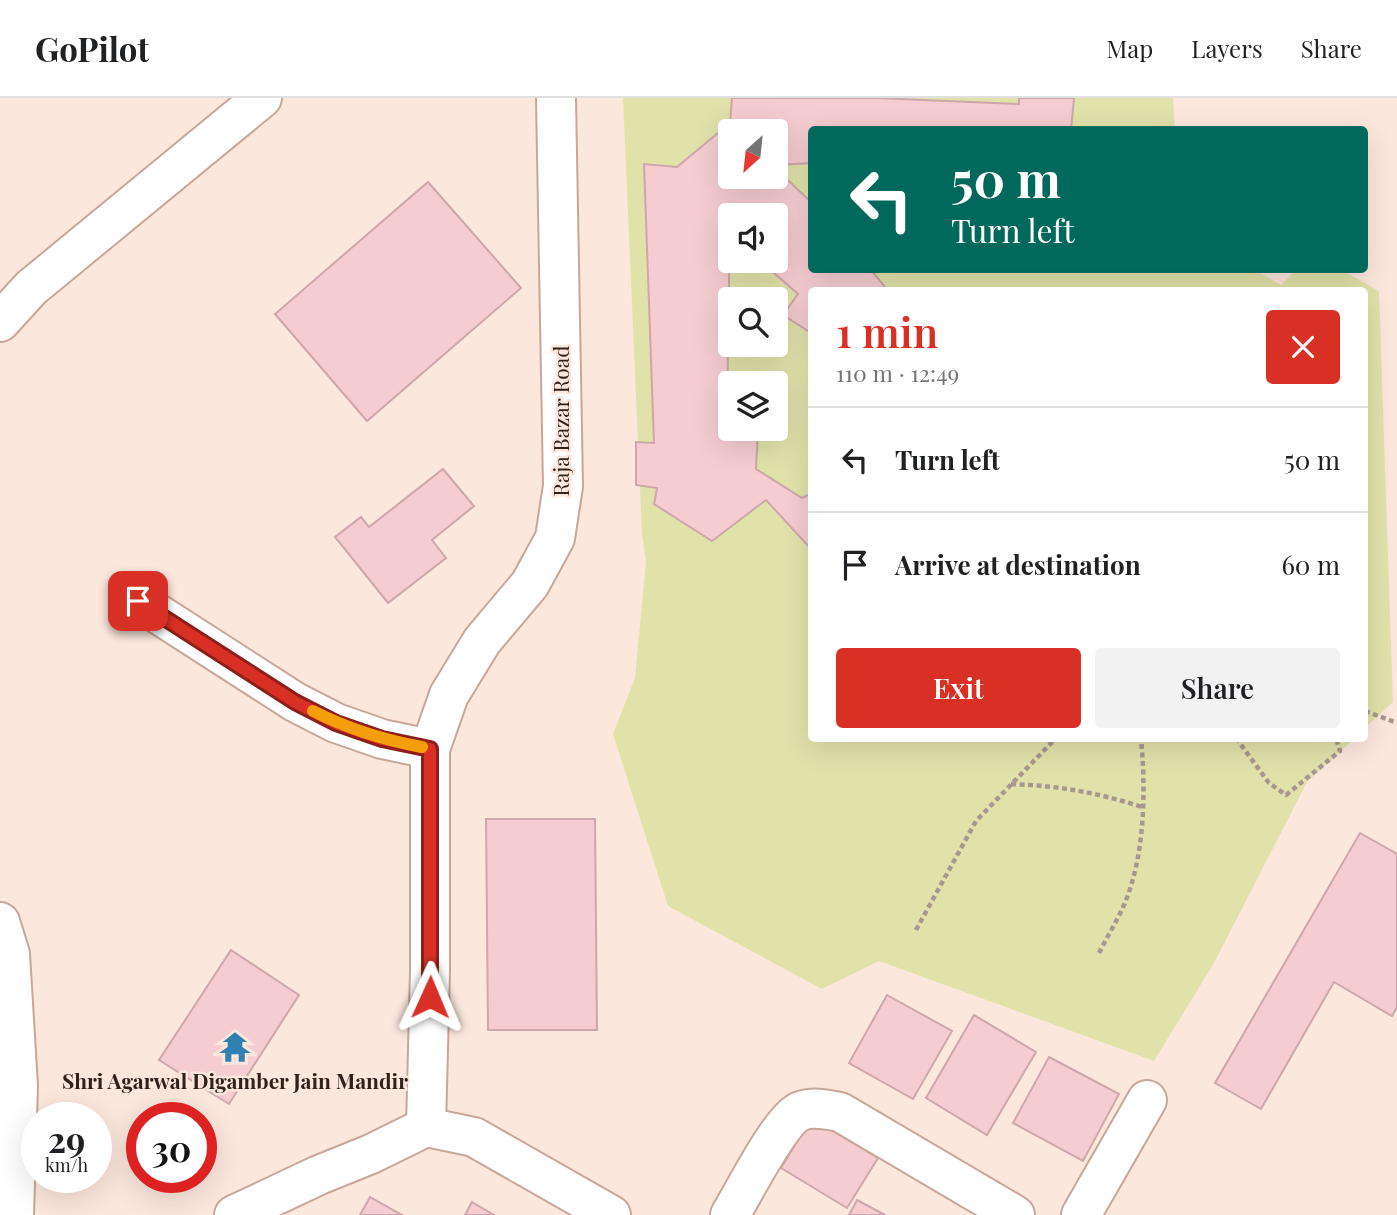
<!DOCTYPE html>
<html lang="en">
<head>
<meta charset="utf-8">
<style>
  body { margin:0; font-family:"Playfair Display",serif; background:#f2f2f2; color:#202124; height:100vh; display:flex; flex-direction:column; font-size:26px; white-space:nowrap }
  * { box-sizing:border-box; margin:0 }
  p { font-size:23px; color:#757577 }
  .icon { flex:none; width:38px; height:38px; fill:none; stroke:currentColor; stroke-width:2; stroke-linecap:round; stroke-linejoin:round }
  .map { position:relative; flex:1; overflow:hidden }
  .panel { position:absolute; left:808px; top:189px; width:560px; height:455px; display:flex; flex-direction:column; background:#fff; border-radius:7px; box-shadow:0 7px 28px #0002 }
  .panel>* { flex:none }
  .guide { position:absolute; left:808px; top:28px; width:560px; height:147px; border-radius:7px; box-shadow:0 7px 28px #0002; background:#00695c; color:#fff; overflow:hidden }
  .needle { width:46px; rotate:207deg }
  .fabs { position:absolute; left:718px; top:21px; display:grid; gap:14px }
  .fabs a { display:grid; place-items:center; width:70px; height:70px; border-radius:7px; background:#fff; box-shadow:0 7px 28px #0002; font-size:35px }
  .speed { position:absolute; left:21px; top:1004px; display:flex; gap:14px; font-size:35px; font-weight:700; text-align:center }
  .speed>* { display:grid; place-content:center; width:91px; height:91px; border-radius:50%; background:#fff; box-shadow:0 7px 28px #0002; line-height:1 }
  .speed small { font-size:18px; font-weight:400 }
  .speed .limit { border:10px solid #d22; background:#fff; color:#111 }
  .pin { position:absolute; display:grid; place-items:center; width:60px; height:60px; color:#fff; margin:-30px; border-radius:14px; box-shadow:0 4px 10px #0006 }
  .me { position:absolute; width:77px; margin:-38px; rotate:1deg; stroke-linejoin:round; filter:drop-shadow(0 0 5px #0008) }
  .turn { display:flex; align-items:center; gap:24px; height:147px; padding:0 28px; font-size:32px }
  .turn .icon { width:91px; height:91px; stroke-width:2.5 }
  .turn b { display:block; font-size:49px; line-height:60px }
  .round { display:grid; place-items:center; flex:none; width:74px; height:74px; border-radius:7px; background:#f2f2f2 }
  .overview { display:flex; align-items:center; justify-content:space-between; height:119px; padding:0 28px }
  h1 { font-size:42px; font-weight:600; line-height:52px; color:#d93025 }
  .button { display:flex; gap:14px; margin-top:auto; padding:14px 28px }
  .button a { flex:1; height:80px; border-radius:7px; background:#d93025; color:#fff; font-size:28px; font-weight:600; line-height:80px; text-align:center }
  .button a+a { background:#f2f2f2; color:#202124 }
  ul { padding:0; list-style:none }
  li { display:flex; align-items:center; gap:21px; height:105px; padding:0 28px; border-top:2px solid #e0e0e0 }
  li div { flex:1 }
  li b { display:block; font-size:26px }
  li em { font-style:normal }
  header { display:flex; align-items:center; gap:42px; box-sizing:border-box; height:98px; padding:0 35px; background:#fff; border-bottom:2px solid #e0e0e0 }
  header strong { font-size:33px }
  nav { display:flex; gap:38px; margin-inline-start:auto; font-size:24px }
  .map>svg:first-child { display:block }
</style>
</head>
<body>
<header>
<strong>GoPilot</strong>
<nav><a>Map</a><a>Layers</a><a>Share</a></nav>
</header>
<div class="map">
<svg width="1397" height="1117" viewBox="0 0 1397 1117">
  <rect width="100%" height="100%" fill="#fce7dd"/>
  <!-- green -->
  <path fill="#e1e2aa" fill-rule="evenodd" d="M 623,0 L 1173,0 L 1175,31 L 812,32 L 812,172 L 1255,172 L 1281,187 L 1296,172 L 1342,172 L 1379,193 L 1393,604 L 1365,630 L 1365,192 L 812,192 L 812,640 L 1354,641 L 1307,684 L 1214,865 L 1154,963 L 879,863 L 822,891 L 668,808 L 613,636 L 635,580 L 646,464 L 642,436 ZM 730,33 L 775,33 L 775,79 L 730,79 ZM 730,117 L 775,117 L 775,163 L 730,163 ZM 730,201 L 775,201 L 775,247 L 730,247 ZM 730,285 L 775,285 L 775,331 L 730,331 Z"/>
  <!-- building -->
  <g fill="#f5ccd0" stroke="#cda7ab" stroke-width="2">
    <polygon points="732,0 876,0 1019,6 1019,0 1074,0 1071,32 812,32 812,65 775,67 775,33 730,33 730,79 775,79 775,70 812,105 812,172 871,172 885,189 882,192 812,192 812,228 808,233 783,217 798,196 760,163 775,163 775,117 730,117 727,319 730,319 730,331 758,331 756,371 802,400 812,395 812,452 766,402 712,443 654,406 657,390 636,387 636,344 654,345 644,66 677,69 730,25"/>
    <polygon points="428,84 521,190 367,323 275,216"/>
    <polygon points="443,371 474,408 432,442 446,460 388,505 335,439 361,419 369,429"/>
    <polygon points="486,721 595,721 597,932 488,932"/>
    <polygon points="1360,735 1397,756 1397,909 1392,918 1334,884 1261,1011 1215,985"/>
    <polygon points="231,852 299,897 229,1006 159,962"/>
    <polygon points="887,897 952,933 913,1001 849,965"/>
    <polygon points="974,917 1036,954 987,1037 926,1000"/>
    <polygon points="1049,959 1119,996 1083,1063 1013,1025"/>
    <polygon points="811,1020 878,1060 847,1110 781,1070"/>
    <polygon points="370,1099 402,1117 360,1117"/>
    <polygon points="857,1102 885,1117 849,1117"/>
    <polygon points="472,1104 494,1117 465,1117"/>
  </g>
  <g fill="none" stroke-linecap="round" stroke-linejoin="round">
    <defs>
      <g id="street">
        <polyline points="0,224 31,190 262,0"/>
        <polyline points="138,503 295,604 336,625 382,641 430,651"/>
        <polyline points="0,824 10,856 18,988 14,1117"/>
        <polyline points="426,1029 430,873 430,651 449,597 482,543 530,486 555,440 563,388 556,0"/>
        <polyline points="234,1117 319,1077 371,1056 426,1029 474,1039 611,1117"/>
        <path d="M 730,1117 C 744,1094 777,1028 797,1015 C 810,1007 827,1012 840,1014 L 1015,1117"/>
        <polyline points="1081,1117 1147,1002"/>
      </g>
    </defs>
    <!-- street casing -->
    <use href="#street" stroke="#c8a798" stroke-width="42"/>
    <!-- path -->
    <g stroke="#a8978f" stroke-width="4.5" stroke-dasharray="5 3.5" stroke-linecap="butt">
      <polyline points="1365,613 1397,625"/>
      <polyline points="1236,640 1269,685 1286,697 1340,653 1336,640"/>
      <path d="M 1011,686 C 1061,688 1095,694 1142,709"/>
      <polyline points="916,832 976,723 1056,640"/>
      <path d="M 1099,855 C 1107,839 1117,823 1124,807 C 1145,758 1146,693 1141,640"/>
    </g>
    <!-- street -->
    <use href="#street" stroke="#fff" stroke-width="38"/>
  </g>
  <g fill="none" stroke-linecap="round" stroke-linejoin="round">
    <defs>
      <polyline id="route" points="138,503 295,604 336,625 382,641 430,651 430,899"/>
    </defs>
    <!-- route casing -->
    <use href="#route" stroke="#8d1f18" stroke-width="18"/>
    <!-- route -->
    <use href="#route" stroke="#d93025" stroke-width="12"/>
    <!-- slow -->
    <path stroke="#f59e0b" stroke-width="12" d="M 313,613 C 348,631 384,642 422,649"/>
  </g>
  <!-- icons -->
  <defs>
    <symbol id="temple-bare" viewBox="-9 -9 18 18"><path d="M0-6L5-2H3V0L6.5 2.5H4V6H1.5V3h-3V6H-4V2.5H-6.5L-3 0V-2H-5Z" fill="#3180b2" stroke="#fce7dd" stroke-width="2.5" paint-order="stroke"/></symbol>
  </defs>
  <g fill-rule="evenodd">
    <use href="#temple-bare" x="213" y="927" width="44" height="44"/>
  </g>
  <g text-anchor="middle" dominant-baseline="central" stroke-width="5" stroke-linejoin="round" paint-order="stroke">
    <!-- street labels -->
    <g font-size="21" fill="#2f221d" stroke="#fce7dd">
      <text transform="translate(560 323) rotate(-90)">Raja Bazar Road</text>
    </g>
    <!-- poi labels -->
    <g font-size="21" font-weight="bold" fill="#2f221d" stroke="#fce7dd">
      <text x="235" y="982">Shri Agarwal Digamber Jain Mandir</text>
    </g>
  </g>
</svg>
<div class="fabs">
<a><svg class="needle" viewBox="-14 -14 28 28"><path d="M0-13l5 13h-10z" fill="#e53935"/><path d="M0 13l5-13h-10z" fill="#757577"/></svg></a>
<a><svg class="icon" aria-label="sound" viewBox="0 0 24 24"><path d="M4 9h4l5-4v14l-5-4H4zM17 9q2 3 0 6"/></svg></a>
<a><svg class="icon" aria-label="search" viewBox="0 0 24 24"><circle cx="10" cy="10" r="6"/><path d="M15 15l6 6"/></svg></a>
<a><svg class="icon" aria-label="layers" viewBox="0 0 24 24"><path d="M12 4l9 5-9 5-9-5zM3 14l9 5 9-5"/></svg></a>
</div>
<div class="speed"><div>29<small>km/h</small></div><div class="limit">30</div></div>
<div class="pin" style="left:138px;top:503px;background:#d93025"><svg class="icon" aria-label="arrive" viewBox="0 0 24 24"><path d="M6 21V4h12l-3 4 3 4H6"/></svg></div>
<svg class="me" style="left:430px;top:899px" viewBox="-20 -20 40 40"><path d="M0-17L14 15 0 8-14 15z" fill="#d93025" stroke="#fff" stroke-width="4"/></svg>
<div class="guide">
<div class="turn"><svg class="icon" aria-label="left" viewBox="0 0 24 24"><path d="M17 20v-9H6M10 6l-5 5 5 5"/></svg><div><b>50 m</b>Turn left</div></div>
</div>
<section class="panel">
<div class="overview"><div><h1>1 min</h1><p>110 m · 12:49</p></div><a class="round" style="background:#d93025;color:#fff"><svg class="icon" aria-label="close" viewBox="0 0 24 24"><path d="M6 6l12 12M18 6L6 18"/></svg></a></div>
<ul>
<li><svg class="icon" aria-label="left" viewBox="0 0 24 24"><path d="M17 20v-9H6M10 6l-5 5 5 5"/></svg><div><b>Turn left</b></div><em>50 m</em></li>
<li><svg class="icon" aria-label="arrive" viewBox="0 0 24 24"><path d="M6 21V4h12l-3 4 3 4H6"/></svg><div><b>Arrive at destination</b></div><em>60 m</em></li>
</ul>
<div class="button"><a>Exit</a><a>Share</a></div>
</section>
</div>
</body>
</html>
